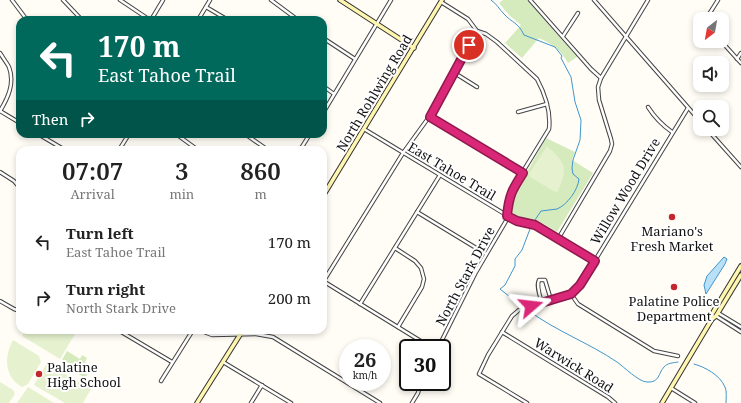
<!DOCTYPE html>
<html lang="en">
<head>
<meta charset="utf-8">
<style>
  body { margin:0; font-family:"Noto Serif",serif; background:#f2f2f2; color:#222; height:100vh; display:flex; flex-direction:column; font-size:15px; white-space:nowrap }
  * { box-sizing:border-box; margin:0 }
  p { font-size:13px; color:#767676 }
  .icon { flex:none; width:22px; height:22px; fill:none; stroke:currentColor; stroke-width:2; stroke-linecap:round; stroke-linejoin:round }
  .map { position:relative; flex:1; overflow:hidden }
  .drawer { position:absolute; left:16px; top:146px; width:311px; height:188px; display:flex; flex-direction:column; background:#fff; border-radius:12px; box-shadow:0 2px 6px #0003 }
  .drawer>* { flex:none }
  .hud { position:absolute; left:16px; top:16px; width:311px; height:122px; border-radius:12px; box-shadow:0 2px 6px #0003; background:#00695c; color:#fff; overflow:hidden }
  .needle { width:26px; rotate:211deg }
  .controls { position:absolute; left:693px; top:12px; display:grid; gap:8px }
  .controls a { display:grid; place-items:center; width:36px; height:36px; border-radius:8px; background:#fff; box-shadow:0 2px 6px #0003; font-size:20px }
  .speed { position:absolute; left:339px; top:339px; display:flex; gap:8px; font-size:20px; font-weight:700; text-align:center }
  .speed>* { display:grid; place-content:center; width:52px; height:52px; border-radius:50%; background:#fff; box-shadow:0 2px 6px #0003; line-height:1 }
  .speed small { font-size:10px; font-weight:400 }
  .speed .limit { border:2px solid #111; border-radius:6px; background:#fff; color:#111 }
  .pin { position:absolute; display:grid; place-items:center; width:34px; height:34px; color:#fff; margin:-17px; border:2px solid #fff; border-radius:50%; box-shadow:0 1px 4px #0007 }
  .me { position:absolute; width:44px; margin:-22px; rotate:73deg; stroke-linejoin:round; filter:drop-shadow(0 0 3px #0008) }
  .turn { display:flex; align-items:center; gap:14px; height:84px; padding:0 16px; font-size:18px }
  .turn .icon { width:52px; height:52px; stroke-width:2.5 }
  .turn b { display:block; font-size:28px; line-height:34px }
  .then { display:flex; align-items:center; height:38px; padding:0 16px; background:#0003; gap:8px; font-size:15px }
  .eta { display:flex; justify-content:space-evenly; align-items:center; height:68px; text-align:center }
  .eta b { font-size:24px; font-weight:600; line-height:28px }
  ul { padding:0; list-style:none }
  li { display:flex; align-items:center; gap:12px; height:56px; padding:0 16px }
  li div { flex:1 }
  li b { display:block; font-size:15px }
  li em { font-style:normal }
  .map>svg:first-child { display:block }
</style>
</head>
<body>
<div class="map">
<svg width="741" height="403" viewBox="0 0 741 403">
  <rect width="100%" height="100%" fill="#fffdf5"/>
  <!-- green -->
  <g fill="#d5ebbd">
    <path d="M 503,0 L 527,0 L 577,57 L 568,63 C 561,50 552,44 539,38 L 522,58 L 505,43 L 521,25 L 509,15 L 499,3 Z"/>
    <path d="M 546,138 L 575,152 L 572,160 L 593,173 L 557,232 L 544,224 L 514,215 C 509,210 512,200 514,195 Z"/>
    <polygon points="67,351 80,359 82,355 87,358 85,362 91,366 92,372 89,372 85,378 69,368 71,364 62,360"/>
  </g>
  <!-- pitch -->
  <g fill="#e6f2cf">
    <path d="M 547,146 C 567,164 568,169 557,193 L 530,177 L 529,174 Z"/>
    <polygon points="25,330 69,330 75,334 60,359 22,336"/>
    <path d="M 13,340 L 39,356 L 41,362 L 28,384 L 22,387 C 4,377 4,356 13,340 Z"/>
    <polygon points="47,363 91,389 83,403 65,403 34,385"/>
    <polygon points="0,382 13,390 15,394 9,403 0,403"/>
    <polygon points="28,387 54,403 17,403"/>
  </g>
  <!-- water -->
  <polygon fill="#b9e0f7" stroke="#3f96cf" points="724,257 727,259 725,264 706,294 704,285 707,276"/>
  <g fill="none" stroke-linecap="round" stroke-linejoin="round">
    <!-- stream -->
    <g stroke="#3f96cf" stroke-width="1">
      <path d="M 491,0 C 497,4 499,9 504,14 C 512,23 518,22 524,35 L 555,47 L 562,56 L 561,58 L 571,77 L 575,102 L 581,120 L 580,140 L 573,160 L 572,168 L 573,174 L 579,179 C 578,190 567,205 557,209 C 552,210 546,210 541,211 L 535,220"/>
      <polyline points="520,305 500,289 505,285 515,266 515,259 522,250 530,229"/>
      <path d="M 529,311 C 556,331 589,343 617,362 C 624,367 639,382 647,382 C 660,383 658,373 664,367 C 667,363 673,363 678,362"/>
      <path d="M 694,364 C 705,367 720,375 725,387 C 727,391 726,398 726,403"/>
    </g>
    <defs>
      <g id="street">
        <polyline points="12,0 27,20"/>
        <polyline points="63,0 82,20"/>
        <polyline points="120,0 150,20"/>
        <polyline points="271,0 298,20"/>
        <polyline points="530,0 591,69 601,78"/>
        <polyline points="594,0 700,121"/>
        <polyline points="206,7 228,20"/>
        <polyline points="706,19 718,0"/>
        <polyline points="151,20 163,0"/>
        <polyline points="198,20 210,0"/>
        <polyline points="563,36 578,13"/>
        <polyline points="323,38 355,59"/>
        <polyline points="721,41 741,63"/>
        <path d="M 0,53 C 3,58 7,63 9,67 C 15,83 8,98 0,111"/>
        <polyline points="737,59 741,53"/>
        <polyline points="453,72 477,87"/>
        <polyline points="323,86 334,94"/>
        <path d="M 648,107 C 655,118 662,125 672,132"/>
        <polyline points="0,111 20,123"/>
        <polyline points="518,112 547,104"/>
        <polyline points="323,113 391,0"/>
        <polyline points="429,117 523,173"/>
        <polyline points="364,129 513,219 535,225 595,261"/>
        <polyline points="707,129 741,167"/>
        <polyline points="38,134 65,150"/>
        <polyline points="176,134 198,150"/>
        <polyline points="245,134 268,150"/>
        <polyline points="119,150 129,134"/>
        <polyline points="300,150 310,134"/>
        <polyline points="0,172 14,181 20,188"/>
        <polyline points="417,212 486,254"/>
        <polyline points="558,239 610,151 612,144 611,139 599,100 598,87 601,78 648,0"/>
        <polyline points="395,248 415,261 421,268 424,279 422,287 398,327"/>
        <polyline points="323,281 432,348"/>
        <polyline points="323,282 403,153 429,117 453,72 477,31"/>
        <polyline points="571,294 578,304 654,351 678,356"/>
        <polyline points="0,301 14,309 20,311"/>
        <path d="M 542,303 C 540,296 536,286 539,280 L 545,280 L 551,300"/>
        <polyline points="360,304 440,175"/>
        <polyline points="718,313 741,327"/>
        <polyline points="716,316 741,332"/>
        <polyline points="118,330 172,362"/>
        <polyline points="199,330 212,335 256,334 273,337 380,403"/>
        <polyline points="502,332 608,397 615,403"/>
        <path d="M 438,348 L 476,272 L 506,221 L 508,199 L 511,191 L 549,129 C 551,112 545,94 537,79 L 497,42 L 486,34 L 477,31 L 468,19 L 441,2"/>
        <polyline points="223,362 291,403"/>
        <polyline points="161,381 193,330"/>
        <polyline points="671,388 695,403"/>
        <polyline points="251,403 262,385"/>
        <polyline points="412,403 418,393 421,382"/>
        <polyline points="527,403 479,374 488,355 512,316 519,310 571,294 580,285 688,108"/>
      </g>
      <g id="secondary">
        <polyline points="340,0 414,48"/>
        <polyline points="323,196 442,0"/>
        <polyline points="712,319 712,314 741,266"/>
        <polyline points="197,403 243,330"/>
        <polyline points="662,403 712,319 716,316 741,275"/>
      </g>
    </defs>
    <!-- street casing -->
    <use href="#street" stroke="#444" stroke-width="4.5"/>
    <!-- secondary casing -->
    <use href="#secondary" stroke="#333" stroke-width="5.5"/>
    <!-- street -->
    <use href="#street" stroke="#fff" stroke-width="2.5"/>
    <!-- secondary -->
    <use href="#secondary" stroke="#fff6b0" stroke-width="3.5"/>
  </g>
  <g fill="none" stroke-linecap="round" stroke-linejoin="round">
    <defs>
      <path id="route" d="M 469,45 L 430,117 L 523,173 C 512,190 509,195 507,216 L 517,221 L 535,225 L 595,261 L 580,285 L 571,294 L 531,306"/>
    </defs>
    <!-- route casing -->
    <use href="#route" stroke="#8e194d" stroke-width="10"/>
    <!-- route -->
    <use href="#route" stroke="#db2777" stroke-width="7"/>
  </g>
  <!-- markers -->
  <g fill="#c4262e" stroke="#fff" stroke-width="1.5">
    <circle cx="672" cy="217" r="4"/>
    <circle cx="674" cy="287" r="4"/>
    <circle cx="39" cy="374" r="4"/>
  </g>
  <g text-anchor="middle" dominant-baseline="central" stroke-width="4" stroke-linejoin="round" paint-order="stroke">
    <!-- street labels -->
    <g font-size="13" fill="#111" stroke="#fff">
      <text transform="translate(374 93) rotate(-59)">North Rohlwing Road</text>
      <text transform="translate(452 171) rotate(31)">East Tahoe Trail</text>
      <text transform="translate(625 191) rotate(-59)">Willow Wood Drive</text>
      <text transform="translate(465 276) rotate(-62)">North Stark Drive</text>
      <text transform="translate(574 365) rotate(32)">Warwick Road</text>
    </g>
    <!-- poi labels -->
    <g font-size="13" fill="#111" stroke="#fff">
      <text x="672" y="231">Mariano's<tspan x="672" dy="15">Fresh Market</tspan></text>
      <text x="674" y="301">Palatine Police<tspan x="674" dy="15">Department</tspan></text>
      <text x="47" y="367" text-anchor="start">Palatine<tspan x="47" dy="15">High School</tspan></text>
    </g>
  </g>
</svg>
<div class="controls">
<a><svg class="needle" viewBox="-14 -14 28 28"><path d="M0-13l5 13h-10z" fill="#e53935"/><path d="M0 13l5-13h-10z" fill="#767676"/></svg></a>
<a><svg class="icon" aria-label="sound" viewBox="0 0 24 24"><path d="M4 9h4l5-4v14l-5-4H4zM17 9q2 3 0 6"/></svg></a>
<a><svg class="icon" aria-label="search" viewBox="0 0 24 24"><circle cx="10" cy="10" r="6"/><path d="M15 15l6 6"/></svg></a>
</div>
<div class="speed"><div>26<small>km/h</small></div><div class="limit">30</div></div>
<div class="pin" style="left:469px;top:45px;background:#d93025"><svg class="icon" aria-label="arrive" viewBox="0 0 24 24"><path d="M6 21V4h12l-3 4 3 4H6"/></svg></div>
<svg class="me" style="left:531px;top:306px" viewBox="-20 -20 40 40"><path d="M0-17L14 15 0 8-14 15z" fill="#db2777" stroke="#fff" stroke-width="4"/></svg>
<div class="hud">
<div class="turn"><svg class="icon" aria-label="left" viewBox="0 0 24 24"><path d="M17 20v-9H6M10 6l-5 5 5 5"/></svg><div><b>170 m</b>East Tahoe Trail</div></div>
<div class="then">Then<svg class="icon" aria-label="right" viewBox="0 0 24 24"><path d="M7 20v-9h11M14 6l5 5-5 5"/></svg></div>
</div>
<section class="drawer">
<div class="eta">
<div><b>07:07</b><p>Arrival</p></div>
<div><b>3</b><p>min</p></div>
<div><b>860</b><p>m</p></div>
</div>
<ul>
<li><svg class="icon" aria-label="left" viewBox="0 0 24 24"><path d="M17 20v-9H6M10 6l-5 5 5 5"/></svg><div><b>Turn left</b><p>East Tahoe Trail</p></div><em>170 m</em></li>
<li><svg class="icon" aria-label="right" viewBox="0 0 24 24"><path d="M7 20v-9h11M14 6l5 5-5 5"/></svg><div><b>Turn right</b><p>North Stark Drive</p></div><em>200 m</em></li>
</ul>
</section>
</div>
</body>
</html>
